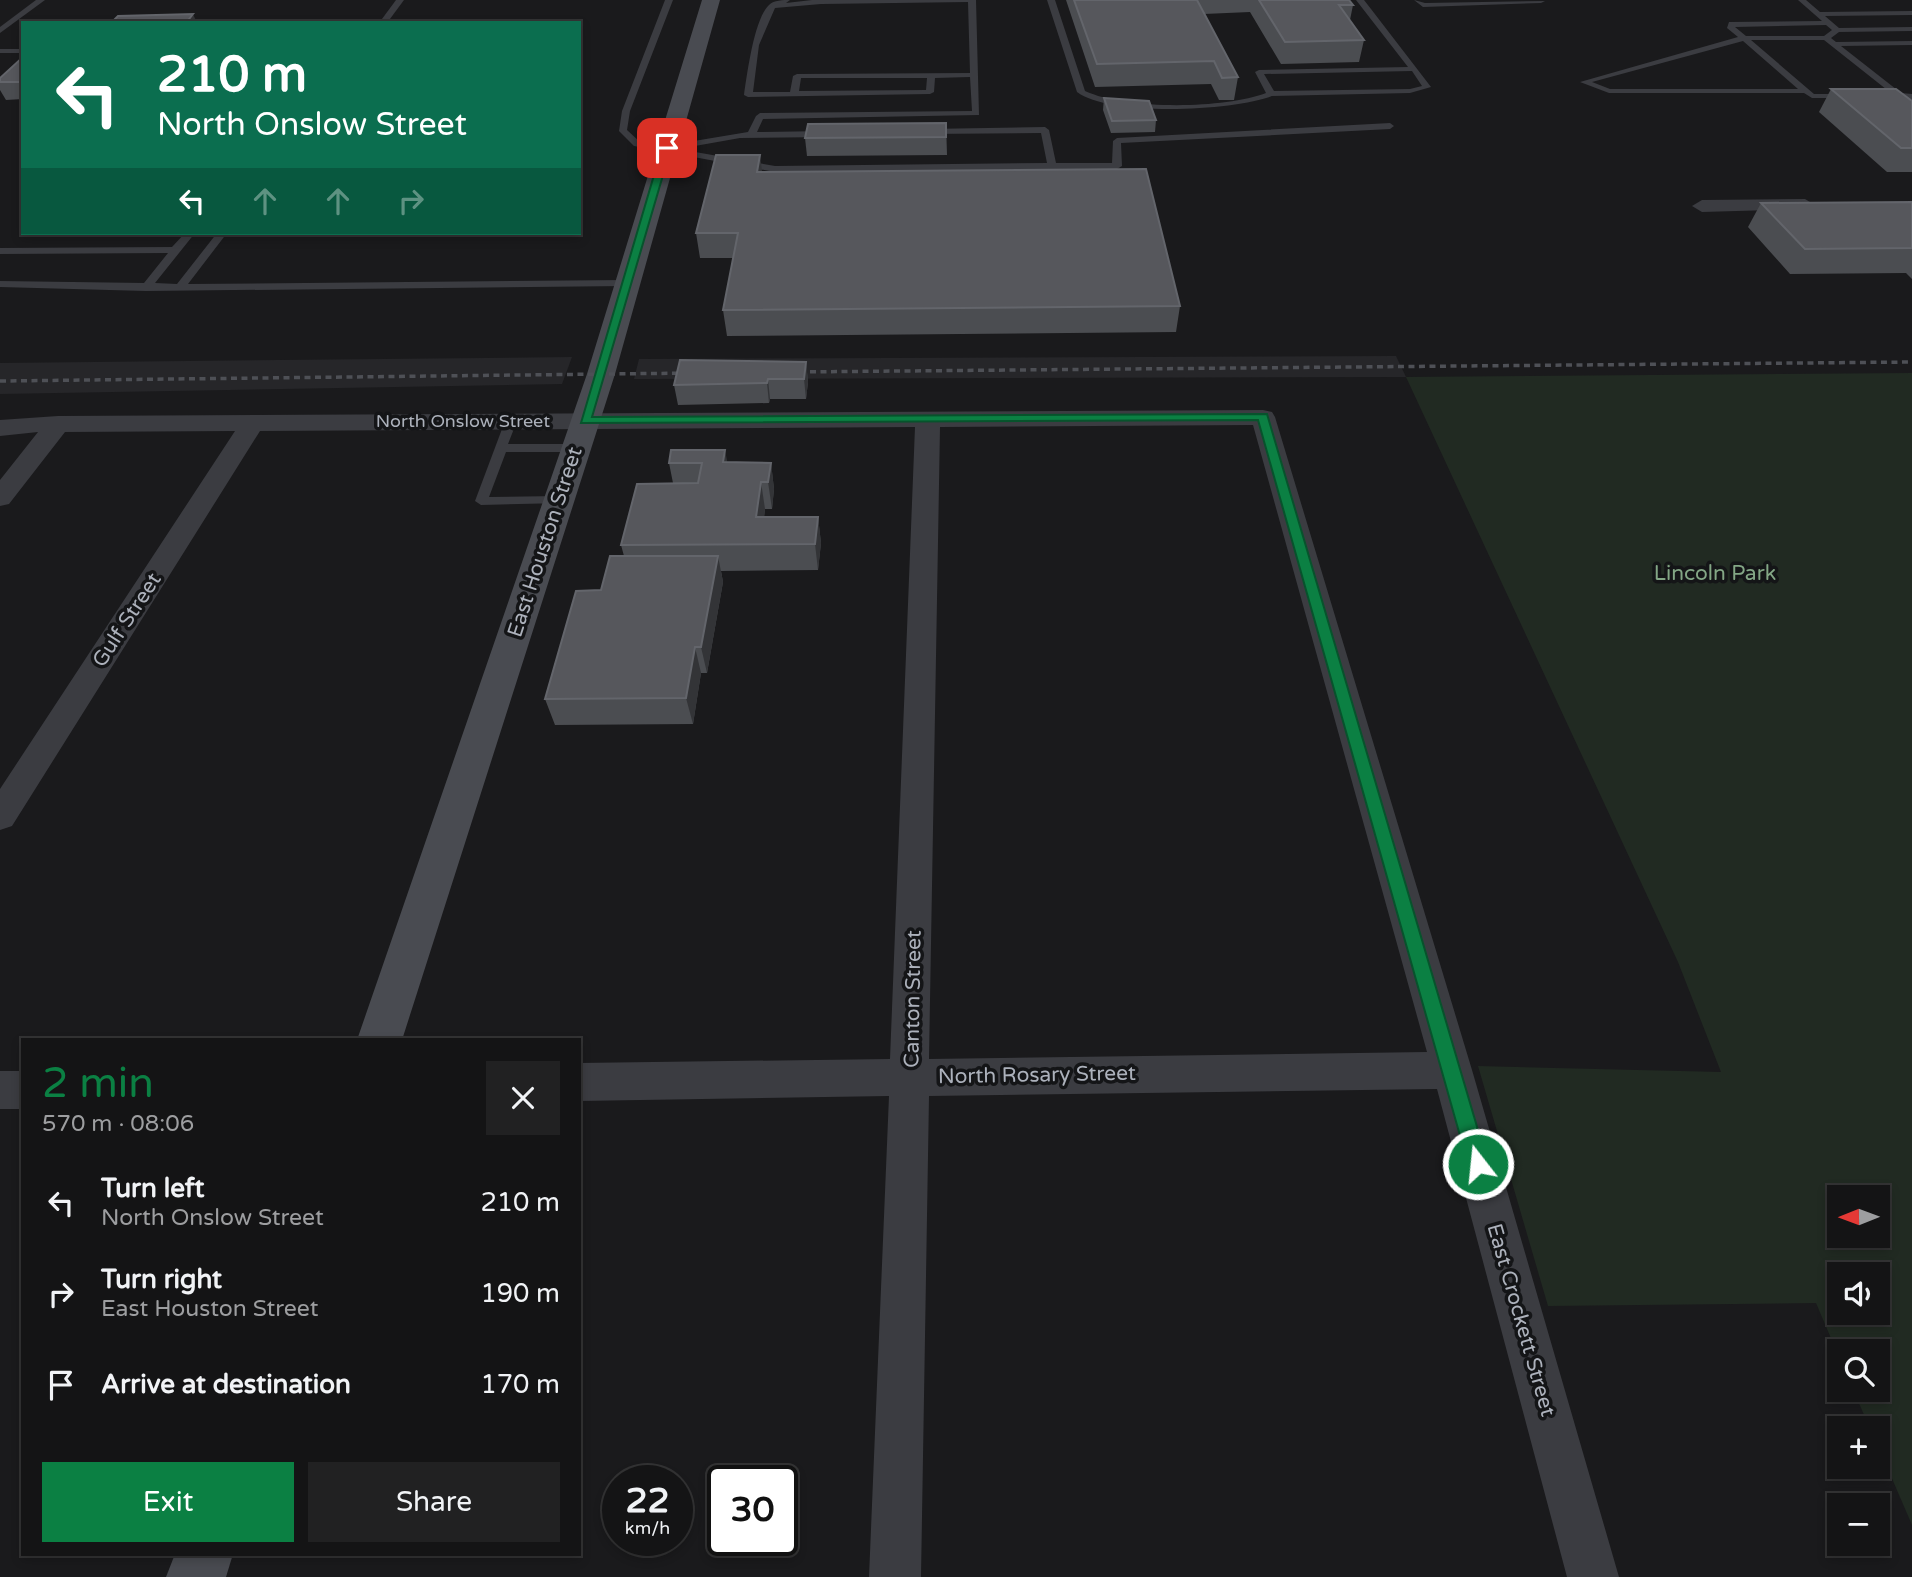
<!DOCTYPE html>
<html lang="en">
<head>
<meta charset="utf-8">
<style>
  body { margin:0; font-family:"Varela Round",sans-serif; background:#212122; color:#f1f3f6; height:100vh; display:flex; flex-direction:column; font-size:26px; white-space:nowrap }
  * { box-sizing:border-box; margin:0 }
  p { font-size:23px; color:#9d9ea0 }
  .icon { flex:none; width:38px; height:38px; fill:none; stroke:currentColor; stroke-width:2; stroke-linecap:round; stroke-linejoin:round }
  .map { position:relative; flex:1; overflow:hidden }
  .drawer { position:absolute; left:21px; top:1038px; width:560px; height:518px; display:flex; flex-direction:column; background:#141415; border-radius:0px; box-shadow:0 4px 10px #0003,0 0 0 2px #333334 }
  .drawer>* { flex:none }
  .banner { position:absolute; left:21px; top:21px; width:560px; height:214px; border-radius:0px; box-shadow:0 4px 10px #0003,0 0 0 2px #333334; background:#0b6e4f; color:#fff; overflow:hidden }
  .needle { width:46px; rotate:269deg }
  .controls { position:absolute; left:1827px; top:1185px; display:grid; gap:14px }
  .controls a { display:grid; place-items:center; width:63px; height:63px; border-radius:0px; background:#141415; box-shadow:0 4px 10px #0003,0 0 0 2px #333334; font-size:35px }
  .speed { position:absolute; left:602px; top:1465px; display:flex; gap:14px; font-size:35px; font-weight:700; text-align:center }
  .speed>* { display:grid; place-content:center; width:91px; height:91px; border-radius:50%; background:#141415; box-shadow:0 4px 10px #0003,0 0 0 2px #333334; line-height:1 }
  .speed small { font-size:18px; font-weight:400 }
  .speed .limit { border:4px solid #111; border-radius:10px; background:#fff; color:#111 }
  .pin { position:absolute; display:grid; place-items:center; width:60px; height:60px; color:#fff; margin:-30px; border-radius:14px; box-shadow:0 4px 10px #0006 }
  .me { position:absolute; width:77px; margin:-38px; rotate:344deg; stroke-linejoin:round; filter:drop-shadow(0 0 5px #0008) }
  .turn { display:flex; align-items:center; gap:24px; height:147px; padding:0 21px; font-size:32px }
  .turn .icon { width:91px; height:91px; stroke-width:2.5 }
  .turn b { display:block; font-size:49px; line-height:60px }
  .lanes { display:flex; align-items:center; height:66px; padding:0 21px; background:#0003; justify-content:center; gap:35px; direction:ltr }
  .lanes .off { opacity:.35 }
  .round { display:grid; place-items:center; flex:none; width:74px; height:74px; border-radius:0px; background:#212122 }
  .summary { display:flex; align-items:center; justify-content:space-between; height:119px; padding:0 21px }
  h1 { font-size:42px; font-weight:600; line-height:52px; color:#0b8043 }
  .button { display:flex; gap:14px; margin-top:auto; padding:14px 21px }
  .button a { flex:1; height:80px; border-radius:0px; background:#0b8043; color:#fff; font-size:28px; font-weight:600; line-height:80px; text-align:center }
  .button a+a { background:#212122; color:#f1f3f6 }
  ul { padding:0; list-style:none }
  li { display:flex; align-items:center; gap:21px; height:91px; padding:0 21px }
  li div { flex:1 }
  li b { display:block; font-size:26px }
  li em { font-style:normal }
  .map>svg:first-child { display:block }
</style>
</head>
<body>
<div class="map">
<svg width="1912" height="1577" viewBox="0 0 1912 1577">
  <rect width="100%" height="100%" fill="#1a1a1c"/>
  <!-- built -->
  <g fill="#262629">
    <polygon points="1396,356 1406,377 634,379 639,359"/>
    <polygon points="572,357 562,384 0,394 0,363"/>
  </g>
  <!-- green -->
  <path fill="#212a22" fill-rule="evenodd" d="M 1912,373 L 1912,1525 L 1878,1446 L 1878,1428 L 1870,1428 L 1853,1390 L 1878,1390 L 1878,1351 L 1839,1351 L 1839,1357 L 1816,1303 L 1548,1306 L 1478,1066 L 1721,1072 L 1678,962 L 1406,377 ZM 1839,1197 L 1878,1197 L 1878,1236 L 1839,1236 ZM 1878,1274 L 1878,1312 L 1839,1312 L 1839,1274 Z"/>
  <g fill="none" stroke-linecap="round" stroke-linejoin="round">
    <!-- lane -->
    <g fill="#3b3c41" fill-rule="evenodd">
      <polygon points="36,0 45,0 0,33 0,27"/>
      <polygon points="396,0 404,0 387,23 379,23"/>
      <path d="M 665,0 L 673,0 L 630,111 L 627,130 L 640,142 L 664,146 L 748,132 L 756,116 L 760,113 L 972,111 L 970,77 L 935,78 L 934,92 L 930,94 L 748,97 L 744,95 C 747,75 754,19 769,5 C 774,0 783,0 790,0 L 786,3 L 812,0 L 976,0 L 979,115 L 763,119 L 757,132 L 828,131 L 832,134 L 828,137 L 740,138 L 678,149 L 775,166 L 1047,163 L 1041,133 L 924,134 L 924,130 L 927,129 L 1045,127 L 1049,130 L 1056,163 L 1112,163 L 1113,141 L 1117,138 L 1390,123 L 1394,126 L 1390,129 L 1121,143 L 1122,166 L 1117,169 L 775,172 L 634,146 L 619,131 L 622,111 ZM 968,2 L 970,73 L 797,74 L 793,76 L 790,92 L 753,92 L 759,45 L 775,8 L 821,4 ZM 801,78 L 927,78 L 926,90 L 799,91 Z"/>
      <path d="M 1047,0 L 1055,0 L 1085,91 C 1126,110 1224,109 1266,93 L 1255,72 L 1259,70 L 1408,67 L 1356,0 L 1364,0 L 1371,9 L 1431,87 L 1410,93 L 1272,96 C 1233,111 1110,117 1077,92 ZM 1412,71 L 1422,86 L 1410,89 L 1274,91 L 1264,74 Z"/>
      <polygon points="1414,0 1425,3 1545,1 1541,3 1423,7"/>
      <path d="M 1798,0 L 1806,0 L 1820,12 L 1912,11 L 1912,15 L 1825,16 L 1839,28 L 1912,27 L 1912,31 L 1839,32 L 1831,38 L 1836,42 L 1912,41 L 1912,45 L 1841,46 L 1901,93 L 1912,94 L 1912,100 L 1896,97 L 1824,40 L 1751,40 L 1814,94 L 1852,94 L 1852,98 L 1812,98 L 1804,93 L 1609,93 L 1580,82 L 1738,37 L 1727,28 L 1729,22 L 1822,21 ZM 1826,25 L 1832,30 L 1824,36 L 1746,36 L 1735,27 ZM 1743,41 L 1798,89 L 1610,89 L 1592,82 Z"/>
      <rect x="0" y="49" width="23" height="4"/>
      <polygon points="185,233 195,233 155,283 177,284 217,233 227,233 188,284 626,280 631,283 626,286 146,291 0,287 0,281 144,283 168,253 0,254 0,248 172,247"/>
      <polygon points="511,417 517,421 508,444 576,444 582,448 576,452 506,452 489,497 559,496 565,500 563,503 481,505 475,501 505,421"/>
    </g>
    <!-- street -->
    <g fill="#3b3c41" fill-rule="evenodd">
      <polygon points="1805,199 1815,205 1812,209 1702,212 1692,206 1702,200"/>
      <path d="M 1263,410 L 1272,412 L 1275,417 L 1472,1070 L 1619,1577 L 1567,1577 L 1437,1089 L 929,1096 L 921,1577 L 869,1577 L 889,1096 L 579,1101 L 579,1063 L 890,1059 L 915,427 L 260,431 L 12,826 L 0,830 L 0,789 L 235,431 L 65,432 L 9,504 L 0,506 L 0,480 L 38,432 L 0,436 L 0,420 L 58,416 ZM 1253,425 L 1427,1052 L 929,1059 L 940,427 Z"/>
      <rect x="0" y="1071" width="23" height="38"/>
    </g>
    <!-- secondary -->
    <g fill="#494b51" fill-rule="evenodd">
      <polygon points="702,0 720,0 615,374 402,1040 357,1040 587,374"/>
      <polygon points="175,1554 233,1554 226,1577 166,1577"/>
    </g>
    <!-- rail -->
    <g stroke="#4e5056" stroke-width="3.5" stroke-dasharray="6 4.5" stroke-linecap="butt">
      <polyline points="789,372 1912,362"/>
      <polyline points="0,381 694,373"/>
    </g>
  </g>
  <!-- wall -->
  <g fill="#4b4d51">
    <polygon points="1066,0 1349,0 1353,5 1350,20 1364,40 1359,62 1281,64 1250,12 1204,14 1238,77 1234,100 1219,100 1211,84 1095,87"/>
    <polygon points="23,57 23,99 6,100 0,90 0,78"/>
    <polygon points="1831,89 1912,101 1912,172 1887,172 1819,112"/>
    <polygon points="1104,98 1156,120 1155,132 1111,133 1103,110"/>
    <polygon points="946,123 947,155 807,156 805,138"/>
    <polygon points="762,172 1180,306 1176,332 727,336 723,310 733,258 700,258 696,233"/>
    <polygon points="1912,202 1912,279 1906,273 1790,274 1748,227 1761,203"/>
    <polygon points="806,362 808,382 806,399 770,399 769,403 678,405 674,385"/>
    <polygon points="669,463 771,463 774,489 772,509 765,509 764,517 818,517 821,543 818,570 721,571 723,582 707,673 701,673 693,724 555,725 545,699 601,590 624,556 621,545 673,483"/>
  </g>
  <!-- shaded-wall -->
  <g fill="#333437">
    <polygon points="193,14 197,23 186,23"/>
    <polygon points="760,155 763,179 757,172"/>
    <polygon points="806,362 808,382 806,399 804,379"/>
    <polygon points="768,379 770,399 769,403 767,383"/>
    <polygon points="725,450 730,476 723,462"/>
    <polygon points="771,463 774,489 772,509 768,482"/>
    <polygon points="761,482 765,509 761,544 756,517"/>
    <polygon points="818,517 821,543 818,570 815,544"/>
    <polygon points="718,556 723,582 707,673 701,647"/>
    <polygon points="695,647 701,673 693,724 686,698"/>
  </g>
  <!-- building -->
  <g fill="#56575c" stroke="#63656b" stroke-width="2">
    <polygon points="1074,0 1197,0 1238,77 1222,78 1214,61 1097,64"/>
    <polygon points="1259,0 1349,0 1353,5 1339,5 1364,40 1285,42"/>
    <polygon points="193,14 186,23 111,23 118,16"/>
    <polygon points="102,22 101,23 64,23"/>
    <polygon points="23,57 23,82 0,82 0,78"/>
    <polygon points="1831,89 1896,89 1912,101 1912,148 1901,148"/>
    <polygon points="1104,98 1149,101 1156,120 1112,121"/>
    <polygon points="946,123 946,137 805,138 808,124"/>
    <polygon points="716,155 760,155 757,172 1146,169 1180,306 723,310 738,233 696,233"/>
    <polygon points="1912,202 1912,248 1805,249 1761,203"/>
    <polygon points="680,360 806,362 804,379 768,379 767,383 674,385"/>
    <polygon points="671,450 725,450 723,462 771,463 768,482 761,482 756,517 818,517 815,544 621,545 637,484 698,483 702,463 669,463"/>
    <polygon points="610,556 718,556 701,647 695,647 686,698 545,699 576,591 601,590"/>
  </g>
  <!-- route -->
  <polygon fill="#0b8043" stroke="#07532c" stroke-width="2" points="667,145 671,148 592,417 1267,414 1488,1164 1485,1171 1478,1174 1471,1171 1468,1164 1258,420 581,423 662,148"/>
  <g text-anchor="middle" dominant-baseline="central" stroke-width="7" stroke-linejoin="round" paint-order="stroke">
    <!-- far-street labels -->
    <g font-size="18" fill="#acb1bb" stroke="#141517">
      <text x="463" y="421">North Onslow Street</text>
    </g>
    <!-- street labels -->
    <g font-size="21" fill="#acb1bb" stroke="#141517">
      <text transform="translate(545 542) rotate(-72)">East Houston Street</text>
      <text transform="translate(127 620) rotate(-57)">Gulf Street</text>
      <text transform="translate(913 999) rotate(-89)">Canton Street</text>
      <text transform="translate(1037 1075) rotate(-1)">North Rosary Street</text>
      <text transform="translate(1521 1320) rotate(74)">East Crockett Street</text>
    </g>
    <!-- park labels -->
    <g font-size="21" fill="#83a685" stroke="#141517">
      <text x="1715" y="573">Lincoln Park</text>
    </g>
  </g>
</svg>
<div class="controls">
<a><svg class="needle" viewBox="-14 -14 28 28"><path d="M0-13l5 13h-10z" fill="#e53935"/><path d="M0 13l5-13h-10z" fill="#9d9ea0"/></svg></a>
<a><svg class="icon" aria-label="sound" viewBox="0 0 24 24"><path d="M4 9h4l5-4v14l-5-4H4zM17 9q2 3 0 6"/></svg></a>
<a><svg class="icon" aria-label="search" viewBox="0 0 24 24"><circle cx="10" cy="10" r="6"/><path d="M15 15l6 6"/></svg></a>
<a>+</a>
<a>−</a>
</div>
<div class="speed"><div>22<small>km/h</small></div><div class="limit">30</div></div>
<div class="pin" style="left:667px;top:148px;background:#d93025"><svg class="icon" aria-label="arrive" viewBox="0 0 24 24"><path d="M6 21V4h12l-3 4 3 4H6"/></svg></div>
<svg class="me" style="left:1478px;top:1164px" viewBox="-20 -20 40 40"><circle r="17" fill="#0b8043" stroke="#fff" stroke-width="3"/><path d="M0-11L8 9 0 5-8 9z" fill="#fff"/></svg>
<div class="banner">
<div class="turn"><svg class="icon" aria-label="left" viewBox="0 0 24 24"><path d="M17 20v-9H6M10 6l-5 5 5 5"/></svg><div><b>210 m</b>North Onslow Street</div></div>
<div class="lanes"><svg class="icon" aria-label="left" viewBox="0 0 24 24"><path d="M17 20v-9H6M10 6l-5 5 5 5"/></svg><svg class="icon off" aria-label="ahead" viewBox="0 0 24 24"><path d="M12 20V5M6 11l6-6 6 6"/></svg><svg class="icon off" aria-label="ahead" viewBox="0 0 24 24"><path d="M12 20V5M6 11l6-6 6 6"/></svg><svg class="icon off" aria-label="right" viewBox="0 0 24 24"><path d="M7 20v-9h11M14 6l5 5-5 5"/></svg></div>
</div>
<section class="drawer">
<div class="summary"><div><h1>2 min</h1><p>570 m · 08:06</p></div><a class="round"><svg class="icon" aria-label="close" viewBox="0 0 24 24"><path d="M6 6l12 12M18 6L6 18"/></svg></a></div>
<ul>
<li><svg class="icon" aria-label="left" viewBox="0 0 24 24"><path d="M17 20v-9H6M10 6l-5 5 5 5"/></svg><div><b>Turn left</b><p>North Onslow Street</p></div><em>210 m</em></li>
<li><svg class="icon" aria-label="right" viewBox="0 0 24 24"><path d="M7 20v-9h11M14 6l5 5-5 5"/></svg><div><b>Turn right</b><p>East Houston Street</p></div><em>190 m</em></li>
<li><svg class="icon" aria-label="arrive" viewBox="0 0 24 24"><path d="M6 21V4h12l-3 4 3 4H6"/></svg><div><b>Arrive at destination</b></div><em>170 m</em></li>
</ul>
<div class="button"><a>Exit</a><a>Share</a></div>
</section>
</div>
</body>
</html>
